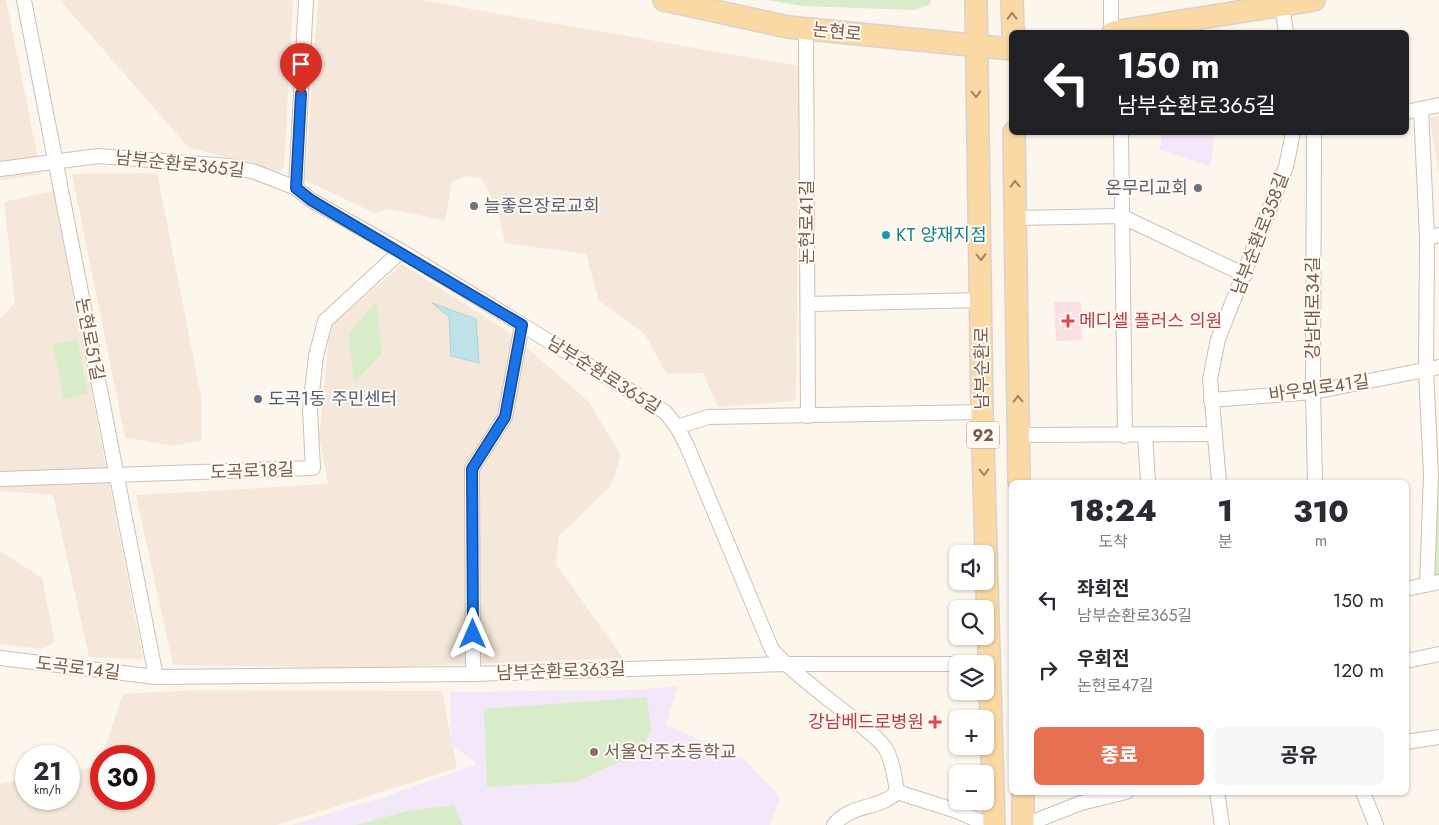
<!DOCTYPE html>
<html lang="ko">
<head>
<meta charset="utf-8">
<style>
  body { margin:0; font-family:Jost,"Noto Sans KR",sans-serif; background:#f7f7f7; color:#2b2b33; height:100vh; display:flex; flex-direction:column; font-size:19px; white-space:nowrap }
  * { box-sizing:border-box; margin:0 }
  p { font-size:16px; color:#7c7c81 }
  .icon { flex:none; width:28px; height:28px; fill:none; stroke:currentColor; stroke-width:2; stroke-linecap:round; stroke-linejoin:round }
  .map { position:relative; flex:1; overflow:hidden }
  .sheet { position:absolute; left:1009px; top:480px; width:400px; height:315px; display:flex; flex-direction:column; background:#fff; border-radius:8px; box-shadow:0 1px 4px #0004 }
  .sheet>* { flex:none }
  .hud { position:absolute; left:1009px; top:30px; width:400px; height:105px; border-radius:8px; box-shadow:0 1px 4px #0004; background:#202124; color:#fff; overflow:hidden }
  .tools { position:absolute; left:949px; top:545px; display:grid; gap:10px }
  .tools a { display:grid; place-items:center; width:45px; height:45px; border-radius:8px; background:#fff; box-shadow:0 1px 4px #0004; font-size:25px }
  .speed { position:absolute; left:15px; top:745px; display:flex; gap:10px; font-size:25px; font-weight:700; text-align:center }
  .speed>* { display:grid; place-content:center; width:65px; height:65px; border-radius:50%; background:#fff; box-shadow:0 1px 4px #0004; line-height:1 }
  .speed small { font-size:12px; font-weight:400 }
  .speed .limit { border:8px solid #d22; background:#fff; color:#111 }
  .pin { position:absolute; display:grid; place-items:center; width:42px; height:42px; color:#fff; margin:-51px -21px; border-radius:50% 50% 50% 0; rotate:-45deg; box-shadow:0 0 5px #0007 }
  .pin .icon { rotate:45deg }
  .me { position:absolute; width:55px; margin:-28px; rotate:0deg; stroke-linejoin:round; filter:drop-shadow(0 0 4px #0008) }
  .turn { display:flex; align-items:center; gap:18px; height:105px; padding:0 25px; font-size:22px }
  .turn .icon { width:65px; height:65px; stroke-width:2.5 }
  .turn b { display:block; font-size:35px; line-height:42px }
  .eta { display:flex; justify-content:space-evenly; align-items:center; height:85px; text-align:center }
  .eta b { font-size:30px; font-weight:800; line-height:35px }
  .primary-button { display:flex; gap:10px; margin-top:auto; padding:10px 25px }
  .primary-button a { flex:1; height:58px; border-radius:8px; background:#e76f51; color:#fff; font-size:20px; font-weight:800; line-height:58px; text-align:center }
  .primary-button a+a { background:#f7f7f7; color:#2b2b33 }
  ul { padding:0; list-style:none }
  li { display:flex; align-items:center; gap:15px; height:70px; padding:0 25px }
  li div { flex:1 }
  li b { display:block; font-size:19px }
  li em { font-style:normal }
  .map>svg:first-child { display:block }
</style>
</head>
<body>
<div class="map">
<svg width="1439" height="825" viewBox="0 0 1439 825">
  <rect width="100%" height="100%" fill="#fdf6ec"/>
  <!-- residential -->
  <g fill="#f5e8da">
    <polygon points="0,0 6,0 41,174 0,181"/>
    <polygon points="60,0 293,0 284,167 280,172 188,147"/>
    <polygon points="318,0 420,0 799,66 796,401 718,407 703,373 666,374 645,334 599,301 586,254 505,243 498,211 482,179 465,176 452,182 445,221 390,209 374,213 305,180"/>
    <polygon points="1439,116 1439,174 1429,117"/>
    <polygon points="157,173 201,396 201,441 171,446 125,437 72,174"/>
    <polygon points="53,191 143,659 89,657 53,495 0,491 0,319 15,302 4,202"/>
    <polygon points="402,264 510,333 589,402 621,455 611,486 559,536 556,564 623,658 366,668 173,665 136,495 328,484 319,436 330,327"/>
    <polygon points="0,551 42,578 55,642 42,649 0,644"/>
    <polygon points="195,690 442,691 457,768 277,825 0,825 0,784 26,779 26,799 69,799 69,772 99,766 101,759 101,799 144,799 144,756 102,756 123,694"/>
  </g>
  <!-- education -->
  <g fill="#f3e8fa">
    <polygon points="1162,133 1214,133 1211,167 1160,150"/>
    <polygon points="678,686 666,725 744,759 780,797 770,825 291,825 381,798 477,764 451,744 450,692 632,690"/>
  </g>
  <!-- medical -->
  <polygon fill="#fbdfe3" points="1054,302 1081,302 1082,340 1056,341"/>
  <!-- green -->
  <g fill="#d8ecc9">
    <polygon points="766,0 931,0 929,5 914,10 802,6"/>
    <polygon points="376,302 382,353 354,383 348,334"/>
    <polygon points="77,340 88,394 64,399 53,344"/>
    <polygon points="1439,480 1439,575 1432,576 1435,481"/>
    <polygon points="647,697 651,730 640,752 576,782 487,787 484,709"/>
    <polygon points="454,805 463,825 356,825 408,811"/>
  </g>
  <!-- water -->
  <polygon fill="#bfe3e8" stroke="#a5d3da" points="432,303 476,319 479,363 451,356 449,317"/>
  <g fill="none" stroke-linecap="round" stroke-linejoin="round">
    <defs>
      <g id="minor">
        <polyline points="24,0 156,677"/>
        <polyline points="1111,0 1111,32"/>
        <polyline points="1282,6 1286,32"/>
        <polyline points="806,29 808,416"/>
        <polyline points="1421,109 1427,238 1426,370 1431,475 1427,584"/>
        <polyline points="1406,112 1439,105"/>
        <polyline points="1121,132 1125,436"/>
        <polyline points="1314,132 1313,392 1315,482"/>
        <path d="M 0,169 L 98,156 L 229,166 L 255,172 L 296,188 L 311,200 L 401,251 L 665,412 L 677,427 L 687,446 L 772,650 C 799,679 833,701 863,727 C 871,734 882,741 887,751 C 893,764 895,778 897,792"/>
        <polyline points="296,188 306,0"/>
        <polyline points="1015,218 1121,216 1245,275"/>
        <polyline points="1427,238 1439,235"/>
        <polyline points="808,304 982,300"/>
        <polyline points="1211,400 1313,392 1439,367"/>
        <polyline points="677,427 708,417 982,412"/>
        <polyline points="1018,435 1214,434"/>
        <polyline points="1145,435 1148,482"/>
        <polyline points="0,479 313,468 310,410 316,356 325,321 401,251"/>
        <polyline points="1219,482 1210,379 1218,339 1286,167 1293,132"/>
        <polyline points="1406,589 1439,582"/>
        <polyline points="0,658 156,677 473,674 785,664 958,664"/>
        <polyline points="1406,661 1439,654"/>
        <polyline points="473,674 472,469 505,417 522,325"/>
        <polyline points="1406,742 1439,737"/>
        <polyline points="897,792 957,811 988,825"/>
        <polyline points="1217,792 1222,825"/>
        <polyline points="1363,792 1376,825"/>
        <path d="M 834,825 C 851,803 880,810 897,792"/>
        <polyline points="1025,825 1081,803 1126,792"/>
      </g>
      <g id="primary">
        <polyline points="664,0 788,27 1011,49"/>
        <polyline points="976,0 982,412 994,825"/>
        <polyline points="1012,0 1013,32"/>
        <polyline points="1113,32 1314,0"/>
        <polyline points="1014,132 1019,482"/>
        <polyline points="1023,792 1023,825"/>
      </g>
    </defs>
    <!-- minor casing -->
    <use href="#minor" stroke="#d1beb0" stroke-width="16"/>
    <!-- primary casing -->
    <use href="#primary" stroke="#dad1cd" stroke-width="24"/>
    <!-- minor -->
    <use href="#minor" stroke="#fff" stroke-width="14"/>
    <!-- primary -->
    <use href="#primary" stroke="#fbd9a5" stroke-width="21"/>
  </g>
  <!-- one-way arrows -->
  <defs><path id="oneway-chevron" d="M-2-3.5L2.5 0L-2 3.5" fill="none" stroke-width="1.6" stroke-linecap="round" stroke-linejoin="round" transform="scale(1.25)"/></defs>
  <g stroke="#a18267">
    <use href="#oneway-chevron" transform="translate(1012 16) rotate(-91)"/>
    <use href="#oneway-chevron" transform="translate(976 94) rotate(88)"/>
    <use href="#oneway-chevron" transform="translate(1015 184) rotate(-91)"/>
    <use href="#oneway-chevron" transform="translate(981 257) rotate(88)"/>
    <use href="#oneway-chevron" transform="translate(1018 399) rotate(-91)"/>
    <use href="#oneway-chevron" transform="translate(984 472) rotate(88)"/>
  </g>
  <g fill="none" stroke-linecap="round" stroke-linejoin="round">
    <defs>
      <polyline id="route" points="301,94 296,188 311,200 522,325 505,417 472,469 473,634"/>
    </defs>
    <!-- route casing -->
    <use href="#route" stroke="#114b97" stroke-width="12"/>
    <!-- route -->
    <use href="#route" stroke="#1a73e8" stroke-width="9"/>
  </g>
  <!-- markers -->
  <g fill="#6b7280" stroke="#fffaf3" stroke-width="2">
    <circle cx="1198" cy="188" r="5"/>
    <circle cx="474" cy="206" r="5"/>
  </g>
  <circle fill="#0f9aa8" stroke="#fffaf3" stroke-width="2" cx="886" cy="235" r="5"/>
  <g fill="#e0444e" stroke="#fffaf3" stroke-width="2">
    <path d="M1065.5 313.5h5v5h5v5h-5v5h-5v-5h-5v-5h5z"/>
    <path d="M932.5 714.5h5v5h5v5h-5v5h-5v-5h-5v-5h5z"/>
  </g>
  <circle fill="#5c6f8a" stroke="#fffaf3" stroke-width="2" cx="258" cy="399" r="5"/>
  <circle fill="#8d6e63" stroke="#fffaf3" stroke-width="2" cx="594" cy="752" r="5"/>
  <g text-anchor="middle" dominant-baseline="central" stroke-width="4" stroke-linejoin="round" paint-order="stroke">
    <!-- shield labels -->
    <rect fill="#fffaf3" stroke="#a28b7f" stroke-width="1" x="967" y="421.5" width="32" height="27" rx="4"/>
    <g font-size="16" font-weight="bold" fill="#7a5c4d">
      <text x="983" y="435">92</text>
    </g>
    <!-- street labels -->
    <g font-size="18" fill="#7a5c4d" stroke="#fffaf3">
      <text transform="translate(837 32) rotate(6)">논현로</text>
      <text transform="translate(180 164) rotate(6)">남부순환로365길</text>
      <text transform="translate(807 222) rotate(-90)">논현로41길</text>
      <text transform="translate(1260 234) rotate(-69)">남부순환로358길</text>
      <text transform="translate(1313 308) rotate(-90)">강남대로34길</text>
      <text transform="translate(90 339) rotate(79)">논현로51길</text>
      <text transform="translate(982 368) rotate(-90)">남부순환로</text>
      <text transform="translate(604 375) rotate(32)">남부순환로365길</text>
      <text transform="translate(1319 388) rotate(-8)">바우뫼로41길</text>
      <text transform="translate(252 471) rotate(-2)">도곡로18길</text>
      <text transform="translate(78 668) rotate(7)">도곡로14길</text>
      <text transform="translate(561 671) rotate(-2)">남부순환로363길</text>
    </g>
    <!-- worship labels -->
    <g font-size="18" fill="#5b616d" stroke="#fffaf3" text-anchor="end">
      <text x="1188" y="188">온무리교회</text>
      <text x="484" y="206" text-anchor="start">늘좋은장로교회</text>
    </g>
    <!-- culture labels -->
    <g font-size="18" fill="#0d838f" stroke="#fffaf3" text-anchor="start">
      <text x="896" y="235">KT 양재지점</text>
    </g>
    <!-- health labels -->
    <g font-size="18" fill="#be3a42" stroke="#fffaf3" text-anchor="start">
      <text x="1079" y="321">메디셀 플러스 의원</text>
      <text x="924" y="722" text-anchor="end">강남베드로병원</text>
    </g>
    <!-- service labels -->
    <g font-size="18" fill="#4e5e75" stroke="#fffaf3" text-anchor="start">
      <text x="268" y="399">도곡1동 주민센터</text>
    </g>
    <!-- education labels -->
    <g font-size="18" fill="#785e54" stroke="#fffaf3" text-anchor="start">
      <text x="604" y="752">서울언주초등학교</text>
    </g>
  </g>
</svg>
<div class="tools">
<a><svg class="icon" aria-label="sound" viewBox="0 0 24 24"><path d="M4 9h4l5-4v14l-5-4H4zM17 9q2 3 0 6"/></svg></a>
<a><svg class="icon" aria-label="search" viewBox="0 0 24 24"><circle cx="10" cy="10" r="6"/><path d="M15 15l6 6"/></svg></a>
<a><svg class="icon" aria-label="layers" viewBox="0 0 24 24"><path d="M12 4l9 5-9 5-9-5zM3 14l9 5 9-5"/></svg></a>
<a>+</a>
<a>−</a>
</div>
<div class="speed"><div>21<small>km/h</small></div><div class="limit">30</div></div>
<div class="pin" style="left:301px;top:94px;background:#d93025"><svg class="icon" aria-label="arrive" viewBox="0 0 24 24"><path d="M6 21V4h12l-3 4 3 4H6"/></svg></div>
<svg class="me" style="left:473px;top:634px" viewBox="-20 -20 40 40"><path d="M0-17L14 15 0 8-14 15z" fill="#1a73e8" stroke="#fff" stroke-width="4"/></svg>
<div class="hud">
<div class="turn"><svg class="icon" aria-label="left" viewBox="0 0 24 24"><path d="M17 20v-9H6M10 6l-5 5 5 5"/></svg><div><b>150 m</b>남부순환로365길</div></div>
</div>
<section class="sheet">
<div class="eta">
<div><b>18:24</b><p>도착</p></div>
<div><b>1</b><p>분</p></div>
<div><b>310</b><p>m</p></div>
</div>
<ul>
<li><svg class="icon" aria-label="left" viewBox="0 0 24 24"><path d="M17 20v-9H6M10 6l-5 5 5 5"/></svg><div><b>좌회전</b><p>남부순환로365길</p></div><em>150 m</em></li>
<li><svg class="icon" aria-label="right" viewBox="0 0 24 24"><path d="M7 20v-9h11M14 6l5 5-5 5"/></svg><div><b>우회전</b><p>논현로47길</p></div><em>120 m</em></li>
</ul>
<div class="primary-button"><a>종료</a><a>공유</a></div>
</section>
</div>
</body>
</html>
